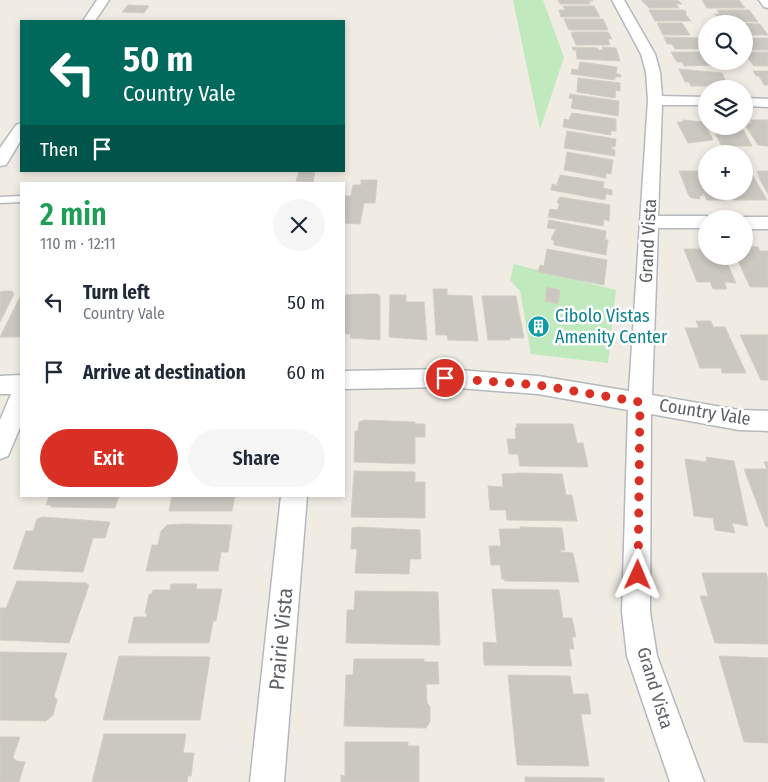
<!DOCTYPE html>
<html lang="en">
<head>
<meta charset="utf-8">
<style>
  body { margin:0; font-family:"Fira Sans Condensed",sans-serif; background:#f6f6f7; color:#1f2937; height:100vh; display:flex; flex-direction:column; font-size:19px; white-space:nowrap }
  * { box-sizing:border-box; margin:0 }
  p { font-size:16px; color:#747a83 }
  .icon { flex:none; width:28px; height:28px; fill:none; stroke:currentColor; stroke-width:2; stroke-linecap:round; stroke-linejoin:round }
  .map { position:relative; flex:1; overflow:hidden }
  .drawer { position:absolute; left:20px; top:182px; width:325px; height:315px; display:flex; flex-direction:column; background:#fff; border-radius:0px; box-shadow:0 2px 8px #0003 }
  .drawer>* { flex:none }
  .hud { position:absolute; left:20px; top:20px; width:325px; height:152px; border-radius:0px; box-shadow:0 2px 8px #0003; background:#00695c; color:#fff; overflow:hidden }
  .tools { position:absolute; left:698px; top:15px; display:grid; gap:10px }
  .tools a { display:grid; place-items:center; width:55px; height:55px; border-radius:50%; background:#fff; box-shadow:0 2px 8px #0003; font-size:25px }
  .pin { position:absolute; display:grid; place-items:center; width:42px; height:42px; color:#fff; margin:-21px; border:2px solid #fff; border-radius:50%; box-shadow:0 1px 5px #0007 }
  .me { position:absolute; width:55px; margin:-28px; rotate:1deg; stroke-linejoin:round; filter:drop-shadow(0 0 4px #0008) }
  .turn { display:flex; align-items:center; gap:18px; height:105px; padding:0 20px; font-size:22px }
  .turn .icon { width:65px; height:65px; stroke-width:2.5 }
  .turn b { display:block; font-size:35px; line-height:42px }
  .then { display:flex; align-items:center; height:48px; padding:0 20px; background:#0003; gap:10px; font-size:19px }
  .round { display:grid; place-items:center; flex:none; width:52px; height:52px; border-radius:26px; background:#f6f6f7 }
  .headline { display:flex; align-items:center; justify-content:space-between; height:85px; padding:0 20px }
  h1 { font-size:30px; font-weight:600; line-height:38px; color:#1e9e55 }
  .cta { display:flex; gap:10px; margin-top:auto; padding:10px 20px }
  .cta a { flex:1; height:58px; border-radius:30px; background:#d93025; color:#fff; font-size:20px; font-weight:600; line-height:58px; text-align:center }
  .cta a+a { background:#f6f6f7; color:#1f2937 }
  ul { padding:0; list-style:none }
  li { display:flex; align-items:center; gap:15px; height:70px; padding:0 20px }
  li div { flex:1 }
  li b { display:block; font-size:19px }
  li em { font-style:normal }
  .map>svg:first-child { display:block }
</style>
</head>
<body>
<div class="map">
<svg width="768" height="782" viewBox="0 0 768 782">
  <rect width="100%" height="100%" fill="#f0ece4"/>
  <!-- green -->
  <g fill="#c1e9be">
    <polygon points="513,0 543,0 564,57 540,130"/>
    <polygon points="514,264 616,290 608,363 531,354 520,291 510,280"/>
  </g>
  <!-- building -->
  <g fill="#cbc7c1" stroke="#d5cec2">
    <polygon points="558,0 593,0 593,1 589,1 590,4 560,4"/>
    <polygon points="641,0 675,0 679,1 682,4 676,4 679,8 649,8"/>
    <polygon points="702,0 739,0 745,8 707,8"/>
    <polygon points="128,5 149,6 144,13 122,12"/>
    <polygon points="563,6 594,6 600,17 561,17 559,10 565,10"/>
    <polygon points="649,10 683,10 686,11 686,15 691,21 655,21"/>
    <polygon points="717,10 749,10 758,22 724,21 714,14 720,14"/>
    <polygon points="564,19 603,19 608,30 569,30"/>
    <polygon points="657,23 682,23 690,35 663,35"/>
    <polygon points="728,23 760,24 768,35 744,35 744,24"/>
    <polygon points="573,32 608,32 612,39 608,39 610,45 576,45 571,33"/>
    <polygon points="664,37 706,38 705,42 706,49 675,49 672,44 667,44"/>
    <rect x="744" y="38" width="24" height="12"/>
    <polygon points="572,47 598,48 598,50 603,50 602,47 616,48 620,61 577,59 576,50 573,50"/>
    <polygon points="671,52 705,52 706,61 718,61 720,65 684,66 682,62 677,62"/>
    <polygon points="746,52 768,52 768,66 754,66 744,53"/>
    <polygon points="580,62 617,67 616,73 621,75 621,77 615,77 615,80 571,74 572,69 578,70"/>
    <polygon points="679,69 722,73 728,86 691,86 689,82 685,82"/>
    <polygon points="753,71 768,71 768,85 764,85 759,76 756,76"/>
    <polygon points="578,78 620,83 620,91 616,90 615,98 577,92"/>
    <polygon points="570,94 619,101 618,116 571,108 573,99 569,98"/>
    <polygon points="572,113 616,119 616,131 611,131 611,135 563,127 564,119 569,120"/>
    <polygon points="683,120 704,122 713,140 688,143 677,122 683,122"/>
    <polygon points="750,120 768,120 768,146 758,145 744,123 752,123"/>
    <polygon points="711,126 741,126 752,146 722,146"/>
    <polygon points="567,131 616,139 615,147 612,146 612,149 615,150 615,156 564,148"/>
    <polygon points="567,152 613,160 611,174 606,173 606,178 564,170"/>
    <polygon points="744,167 748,167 767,200 734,200 730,191 744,191"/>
    <polygon points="299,171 315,171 313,182 296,181"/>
    <polygon points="679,171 706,171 706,191 721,191 725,200 707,200 704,194 702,194 703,196 699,196 700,199 692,198 689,196"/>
    <polygon points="757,171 768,171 768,194 760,180"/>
    <polygon points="560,175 604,182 603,188 612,190 612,195 606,194 605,200 551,190 552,184 560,186 557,184"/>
    <polygon points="361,180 377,180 375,203 364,203 360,224 345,223 344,196 351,196 353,185 361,185"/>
    <polygon points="560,197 610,205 609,221 604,219 603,226 548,217 550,209 558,210 559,204 557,202"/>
    <polygon points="549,220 606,231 605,240 608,240 606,255 554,245 554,241 551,239 556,229 547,228"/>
    <polygon points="699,246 706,246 706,256 724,256 736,283 724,282 727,289 713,289 710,282 697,282 684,249 701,249"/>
    <polygon points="749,246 758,247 760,251 768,251 768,287 750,287 736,256 744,256 744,252 750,252"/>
    <polygon points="547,249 607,260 604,285 538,272 540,265 544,266"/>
    <polygon points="547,287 560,290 558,304 545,301"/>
    <polygon points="433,289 447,289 447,295 472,296 478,341 448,340 447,335 436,335"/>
    <polygon points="4,291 12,291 14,294 0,322 0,292"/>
    <polygon points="368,294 377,294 380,296 380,340 350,338 351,334 344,334 344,295"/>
    <polygon points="21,295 21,337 0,337"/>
    <polygon points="390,295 406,295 406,302 424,302 427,340 389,337"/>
    <polygon points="482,296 516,296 524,338 510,338 510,340 488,340"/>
    <polygon points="532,318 546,320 545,335 531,333"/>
    <polygon points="696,321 711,321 713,327 725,327 746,373 722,373 721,368 700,368 685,328 699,328"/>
    <polygon points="740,335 768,335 768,380 761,380"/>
    <polygon points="364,420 415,422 415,424 425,424 425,437 415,437 415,464 354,462 355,431 358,431 359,422"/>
    <polygon points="516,424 573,424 577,443 583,443 588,467 520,466 518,454 509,454 507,439 516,439 515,428 517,427"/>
    <polygon points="706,457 734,461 748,526 732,523 735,533 715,530 713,518 694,516 685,459 707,462"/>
    <polygon points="764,462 768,462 768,527 766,527 744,469 767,469"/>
    <polygon points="354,471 415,472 415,482 425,482 425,518 351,517"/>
    <polygon points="521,473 562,474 566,495 572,495 577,521 507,520 506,510 490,510 488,486 503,487 502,474"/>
    <polygon points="49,496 119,496 115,508 51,507 51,505 46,505"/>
    <polygon points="172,496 235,496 232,511 169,511"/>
    <polygon points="43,517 110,522 105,538 93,538 83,572 13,569 26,531 33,531 37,519"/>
    <polygon points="184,524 232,525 228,552 221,552 218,571 146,571 152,545 158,545 161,531 167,525"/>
    <polygon points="357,527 420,530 421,559 410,559 409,574 355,573 357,549 351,549 352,528"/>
    <polygon points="520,527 562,528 565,550 560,550 561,552 573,553 579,582 505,581 504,579 502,579 500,565 491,565 489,546 501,546 499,529 520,529"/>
    <polygon points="702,573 766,573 768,579 768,644 715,643 700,596 708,596"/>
    <polygon points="17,581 87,583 87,585 89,585 69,643 0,640 0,608 6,608"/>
    <polygon points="171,584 197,584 196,589 222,589 216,621 213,621 209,643 128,643 134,617 146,617 147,614 145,613 149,594 152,594 153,590 170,590"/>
    <polygon points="492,589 559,590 563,618 572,618 576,637 572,637 574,649 569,649 572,666 484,665 483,642 497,643"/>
    <polygon points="355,591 438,592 440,645 346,643 347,610 354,610"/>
    <polygon points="0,652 67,653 54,696 57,700 53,715 46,721 0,720"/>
    <polygon points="119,656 210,657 200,720 103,720"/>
    <polygon points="719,656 768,658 768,743 744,742"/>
    <polygon points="354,659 424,659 424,662 438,662 439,684 426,684 427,703 430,706 430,722 426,728 344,726 346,675 353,675"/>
    <polygon points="508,675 570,676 573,694 588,694 591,714 581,714 589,766 517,765"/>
    <polygon points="104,734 186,734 183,753 194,753 191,776 188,776 187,782 92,782"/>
    <polygon points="0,737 20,737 13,757 16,761 25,762 19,782 0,782"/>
    <polygon points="345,742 408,742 408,746 419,746 419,782 341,782 341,775 345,776"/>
    <polygon points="525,777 604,778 604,782 525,782"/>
  </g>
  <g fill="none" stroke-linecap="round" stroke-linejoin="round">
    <defs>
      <polygon id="service" points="21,196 21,202 0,203 0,197"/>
      <g id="minor">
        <polygon points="97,0 109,0 95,21 83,21"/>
        <polygon points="612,0 624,0 655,54 660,72 662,96 706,97 706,105 662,105 658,216 706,216 713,219 706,219 706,228 658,228 652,395 739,410 768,411 768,431 739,430 651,414 650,612 657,656 704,782 670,782 627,656 622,612 628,410 538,394 445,387 344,389 344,371 445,369 538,376 629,391 648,100 646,72 641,54"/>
        <polygon points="759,0 768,0 768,8 764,7"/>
        <polygon points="744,98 768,99 768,107 744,106"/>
        <polygon points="21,123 21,140 6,165 0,166 0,148 16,125"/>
        <polygon points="744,217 768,217 768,229 744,229 744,219 738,219"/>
        <polygon points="21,375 21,425 8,456 0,459 0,420 11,394 0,394 0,376"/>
        <polygon points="281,496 307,496 284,782 250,782"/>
      </g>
    </defs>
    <!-- service casing -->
    <use href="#service" stroke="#b5b8bc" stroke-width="3"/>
    <!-- minor casing -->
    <use href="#minor" stroke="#b5b8bc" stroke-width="3"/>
    <!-- service -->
    <use href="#service" fill="#fff" fill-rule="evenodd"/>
    <!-- minor -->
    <use href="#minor" fill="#fff" fill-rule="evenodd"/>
  </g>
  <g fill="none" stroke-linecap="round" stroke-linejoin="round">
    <!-- route -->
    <polyline stroke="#d93025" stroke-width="9" stroke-dasharray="0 16.2" points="445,378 538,385 640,402 638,575"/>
  </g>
  <!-- icons -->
  <defs>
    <symbol id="building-disc" viewBox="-11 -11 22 22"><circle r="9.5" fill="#0f9aa8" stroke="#fff"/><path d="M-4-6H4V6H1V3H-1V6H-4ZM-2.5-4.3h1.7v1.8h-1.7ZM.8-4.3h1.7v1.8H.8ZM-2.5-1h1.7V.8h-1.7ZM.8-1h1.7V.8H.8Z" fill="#fff"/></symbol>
  </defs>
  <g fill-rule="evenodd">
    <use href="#building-disc" x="526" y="314" width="25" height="25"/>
  </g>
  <g text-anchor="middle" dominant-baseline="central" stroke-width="5" stroke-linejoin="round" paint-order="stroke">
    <!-- street labels -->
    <g font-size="18" fill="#5c6166" stroke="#fff">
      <text transform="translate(648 241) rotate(-87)">Grand Vista</text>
      <text transform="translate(705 412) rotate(9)">Country Vale</text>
      <text transform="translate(655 688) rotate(73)">Grand Vista</text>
    </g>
    <!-- culture labels -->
    <g font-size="18" fill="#0d838f" stroke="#fff" text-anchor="start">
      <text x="555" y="316">Cibolo Vistas<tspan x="555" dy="21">Amenity Center</tspan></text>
    </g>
    <!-- near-street labels -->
    <g font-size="21" fill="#5c6166" stroke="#fff">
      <text transform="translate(281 639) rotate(-85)">Prairie Vista</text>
    </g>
  </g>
</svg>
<div class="tools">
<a><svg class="icon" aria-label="search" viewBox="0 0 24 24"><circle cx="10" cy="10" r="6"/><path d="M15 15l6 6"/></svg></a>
<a><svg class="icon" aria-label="layers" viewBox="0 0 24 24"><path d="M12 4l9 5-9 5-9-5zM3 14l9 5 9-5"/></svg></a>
<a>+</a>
<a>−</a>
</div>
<div class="pin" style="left:445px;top:378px;background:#d93025"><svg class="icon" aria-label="arrive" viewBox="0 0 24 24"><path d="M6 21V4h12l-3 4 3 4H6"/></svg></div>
<svg class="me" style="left:638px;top:575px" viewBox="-20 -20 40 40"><path d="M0-17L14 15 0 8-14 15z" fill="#d93025" stroke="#fff" stroke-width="4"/></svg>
<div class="hud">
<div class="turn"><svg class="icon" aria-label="left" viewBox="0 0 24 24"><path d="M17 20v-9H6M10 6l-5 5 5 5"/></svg><div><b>50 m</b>Country Vale</div></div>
<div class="then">Then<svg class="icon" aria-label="arrive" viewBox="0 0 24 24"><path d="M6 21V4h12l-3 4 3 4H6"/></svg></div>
</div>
<section class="drawer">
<div class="headline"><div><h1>2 min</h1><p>110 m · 12:11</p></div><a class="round"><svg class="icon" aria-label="close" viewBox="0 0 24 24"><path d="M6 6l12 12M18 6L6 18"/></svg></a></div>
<ul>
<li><svg class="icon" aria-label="left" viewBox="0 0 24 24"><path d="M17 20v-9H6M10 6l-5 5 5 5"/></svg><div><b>Turn left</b><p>Country Vale</p></div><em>50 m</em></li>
<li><svg class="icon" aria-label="arrive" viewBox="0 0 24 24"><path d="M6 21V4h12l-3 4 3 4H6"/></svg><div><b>Arrive at destination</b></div><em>60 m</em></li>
</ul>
<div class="cta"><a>Exit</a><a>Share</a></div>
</section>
</div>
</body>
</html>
